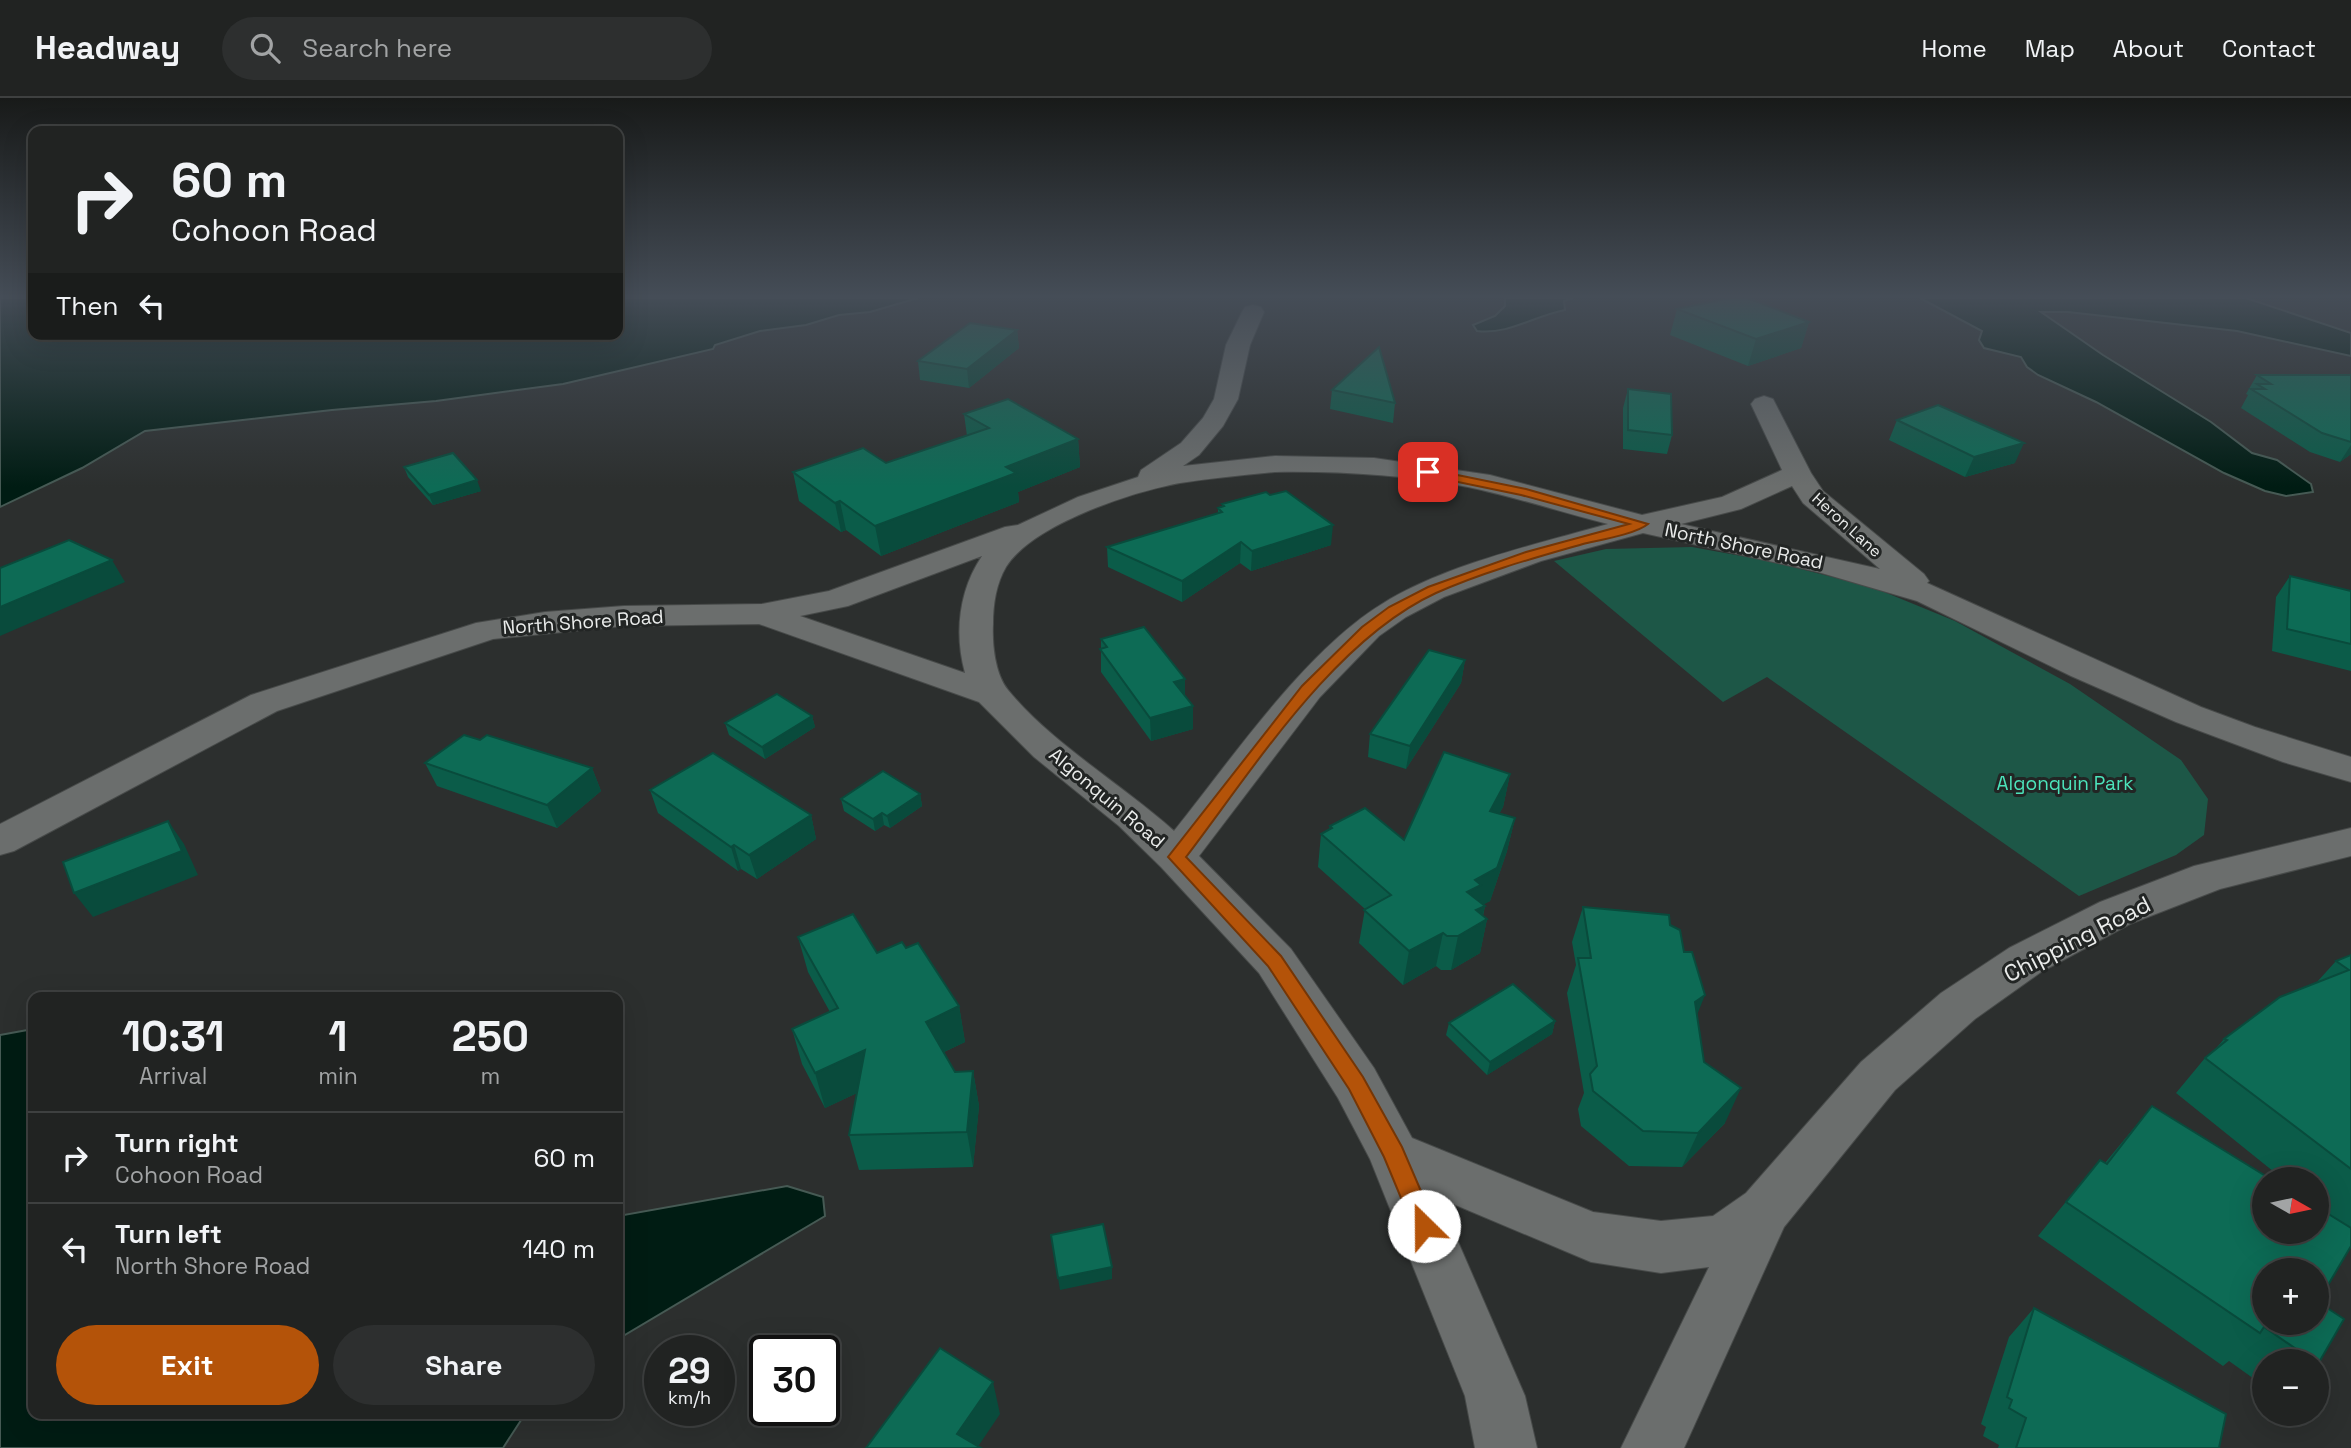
<!DOCTYPE html>
<html lang="en">
<head>
<meta charset="utf-8">
<style>
  body { margin:0; font-family:"Space Grotesk",sans-serif; background:#2d2f2f; color:#f1f3f6; height:100vh; display:flex; flex-direction:column; font-size:26px; white-space:nowrap }
  * { box-sizing:border-box; margin:0 }
  p { font-size:23px; color:#a2a4a5 }
  .icon { flex:none; width:38px; height:38px; fill:none; stroke:currentColor; stroke-width:2; stroke-linecap:round; stroke-linejoin:round }
  .map { position:relative; flex:1; overflow:hidden }
  .drawer { position:absolute; left:28px; top:894px; width:595px; height:427px; display:flex; flex-direction:column; background:#212322; border-radius:14px; box-shadow:0 7px 28px #0002,0 0 0 2px #3e4040 }
  .drawer>* { flex:none }
  .banner { position:absolute; left:28px; top:28px; width:595px; height:214px; border-radius:14px; box-shadow:0 7px 28px #0002,0 0 0 2px #3e4040; background:#212322; color:#f1f3f6; overflow:hidden }
  .needle { width:46px; rotate:99deg }
  .fabs { position:absolute; left:2252px; top:1069px; display:grid; gap:14px }
  .fabs a { display:grid; place-items:center; width:77px; height:77px; border-radius:50%; background:#212322; box-shadow:0 7px 28px #0002,0 0 0 2px #3e4040; font-size:35px }
  .speed { position:absolute; left:644px; top:1237px; display:flex; gap:14px; font-size:35px; font-weight:700; text-align:center }
  .speed>* { display:grid; place-content:center; width:91px; height:91px; border-radius:50%; background:#212322; box-shadow:0 7px 28px #0002,0 0 0 2px #3e4040; line-height:1 }
  .speed small { font-size:18px; font-weight:400 }
  .speed .limit { border:4px solid #111; border-radius:10px; background:#fff; color:#111 }
  .pin { position:absolute; display:grid; place-items:center; width:60px; height:60px; color:#fff; margin:-30px; border-radius:14px; box-shadow:0 4px 10px #0006 }
  .me { position:absolute; width:77px; margin:-38px; rotate:337deg; stroke-linejoin:round; filter:drop-shadow(0 0 5px #0008) }
  .turn { display:flex; align-items:center; gap:24px; height:147px; padding:0 28px; font-size:32px }
  .turn .icon { width:91px; height:91px; stroke-width:2.5 }
  .turn b { display:block; font-size:49px; line-height:60px }
  .then { display:flex; align-items:center; height:66px; padding:0 28px; background:#0003; gap:14px; font-size:26px }
  .eta { display:flex; justify-content:space-evenly; align-items:center; height:119px; text-align:center }
  .eta b { font-size:42px; font-weight:700; line-height:49px }
  .cta { display:flex; gap:14px; margin-top:auto; padding:14px 28px }
  .cta a { flex:1; height:80px; border-radius:42px; background:#b45309; color:#fff; font-size:28px; font-weight:700; line-height:80px; text-align:center }
  .cta a+a { background:#2d2f2f; color:#f1f3f6 }
  ul { padding:0; list-style:none }
  li { display:flex; align-items:center; gap:21px; height:91px; padding:0 28px; border-top:2px solid #3e4040 }
  li div { flex:1 }
  li b { display:block; font-size:26px }
  li em { font-style:normal }
  header { display:flex; align-items:center; gap:42px; box-sizing:border-box; height:98px; padding:0 35px; background:#212322; border-bottom:2px solid #3e4040 }
  header strong { font-size:33px }
  nav { display:flex; gap:38px; margin-inline-start:auto; font-size:24px }
  .search { width:490px; height:63px; background:#2d2f2f; display:flex; align-items:center; gap:18px; box-sizing:border-box; padding:0 24px; border-radius:38px; color:#a2a4a5; font-size:26px }
  .map>svg:first-child { display:block }
</style>
</head>
<body>
<header>
<strong>Headway</strong>
<div class="search"><svg class="icon" aria-label="search" viewBox="0 0 24 24"><circle cx="10" cy="10" r="6"/><path d="M15 15l6 6"/></svg>Search here</div>
<nav><a>Home</a><a>Map</a><a>About</a><a>Contact</a></nav>
</header>
<div class="map">
<svg width="2351" height="1350" viewBox="0 0 2351 1350">
  <rect width="100%" height="100%" fill="#2c2f2e"/>
  <!-- green -->
  <polygon fill="#1d5747" points="1692,449 1769,463 1872,489 1955,523 2070,586 2181,662 2208,701 2204,737 2176,757 2079,798 1767,579 1723,604 1554,463 1606,451"/>
  <!-- water -->
  <g fill="#001c13" stroke="#465a54" stroke-width="2">
    <polygon points="0,200 33,200 33,236 618,236 618,200 918,200 870,214 839,217 806,227 760,233 715,247 713,251 563,286 436,303 332,312 145,333 82,370 0,409"/>
    <path d="M 1505,200 L 1573,200 L 1564,203 L 1565,212 C 1534,218 1508,237 1477,233 L 1473,227 L 1495,218 L 1505,208 Z"/>
    <polygon points="1920,200 2246,200 2351,235 2351,258 2237,233 2068,214 2041,214 2103,257 2211,324 2252,355 2277,362 2311,386 2313,394 2286,398 2265,393 2224,375 2096,304 2038,277 2027,269 2021,259 1984,250 1979,242 1982,233"/>
    <polygon points="33,931 33,1316 525,1316 503,1350 0,1350 0,937"/>
    <polygon points="787,1088 823,1099 825,1118 618,1241 618,1118"/>
  </g>
  <g fill="none" stroke-linecap="round" stroke-linejoin="round">
    <defs>
      <path id="street" d="M 1253,207 L 1261,209 L 1264,214 L 1250,247 L 1238,301 L 1223,328 L 1199,357 L 1183,368 L 1275,358 L 1374,360 L 1490,377 L 1642,417 L 1722,399 L 1782,372 L 1751,306 L 1755,301 L 1764,298 L 1773,301 L 1811,375 L 1823,393 L 1924,476 L 1929,483 L 1927,485 L 2201,609 L 2255,629 L 2351,659 L 2351,684 L 2283,664 L 2176,624 L 2071,578 L 1917,503 L 1818,474 L 1643,435 L 1541,463 L 1444,499 L 1406,519 L 1379,538 L 1320,599 L 1199,758 L 1291,851 L 1374,970 L 1412,1040 L 1593,1114 L 1661,1123 L 1713,1118 L 1746,1095 L 1861,964 L 1941,895 L 2009,850 L 2100,804 L 2194,768 L 2351,730 L 2351,758 L 2220,791 L 2130,826 L 2041,874 L 1975,921 L 1895,992 L 1784,1129 L 1684,1350 L 1621,1350 L 1709,1169 L 1661,1175 L 1591,1164 L 1439,1100 L 1525,1298 L 1537,1350 L 1475,1350 L 1465,1298 L 1370,1061 L 1338,1000 L 1259,875 L 1161,769 L 1119,728 L 1034,659 L 979,604 L 759,526 L 624,528 L 493,541 L 277,613 L 14,753 L 0,757 L 0,726 L 251,597 L 476,525 L 545,514 L 624,508 L 762,506 L 829,493 L 1005,429 L 1018,427 L 1078,399 L 1138,379 L 1141,372 L 1181,345 L 1203,320 L 1214,301 L 1226,247 L 1242,214 L 1245,209 ZM 1275,374 C 1340,373 1404,377 1468,389 C 1515,399 1561,414 1608,426 C 1537,446 1444,467 1382,506 C 1305,553 1231,662 1174,733 C 1122,686 1052,646 1008,592 C 995,576 992,546 993,526 C 993,507 996,486 1006,469 C 1033,426 1132,394 1180,385 C 1212,380 1243,377 1275,374 ZM 1792,388 L 1803,405 L 1880,471 L 1681,426 L 1741,411 ZM 982,458 C 959,492 954,535 965,575 L 800,518 L 848,508 Z"/>
    </defs>
    <!-- street casing -->
    <use href="#street" stroke="#474a49" stroke-width="2"/>
    <!-- street -->
    <use href="#street" fill="#6b6e6d" fill-rule="evenodd"/>
  </g>
  <!-- wall -->
  <g fill="#0b5c49">
    <polygon points="1677,211 1809,224 1801,250 1748,268 1670,237"/>
    <polygon points="1017,232 1019,250 969,290 920,282 918,263"/>
    <polygon points="2257,277 2351,277 2351,356 2340,364 2310,354 2241,310 2248,297 2246,296"/>
    <polygon points="1628,291 1672,337 1667,356 1623,351 1623,310"/>
    <polygon points="1332,292 1395,305 1393,325 1330,311"/>
    <polygon points="964,316 1078,341 1080,369 1018,394 1019,404 881,458 846,432 841,434 799,403 793,374 886,365 967,338"/>
    <polygon points="1897,322 2015,365 1965,379 1889,342"/>
    <polygon points="404,369 481,393 433,407 408,379"/>
    <polygon points="1222,406 1331,447 1251,473 1240,465 1182,504 1108,469 1107,449 1218,415 1218,410 1222,409"/>
    <polygon points="2290,478 2351,493 2351,573 2272,553 2276,499"/>
    <polygon points="1101,541 1185,597 1193,608 1193,631 1151,643 1101,574"/>
    <polygon points="1465,562 1461,585 1406,671 1368,659 1370,636"/>
    <polygon points="812,618 815,629 765,661 729,637 725,625"/>
    <polygon points="480,642 592,670 601,693 557,730 437,688 425,665"/>
    <polygon points="1510,676 1503,709 1499,716 1515,720 1507,753 1490,803 1483,806 1485,808 1483,818 1487,821 1480,855 1451,872 1441,872 1436,868 1403,887 1359,845 1365,811 1318,769 1321,736 1329,732 1330,728 1404,742"/>
    <polygon points="650,692 811,717 816,741 757,781 741,771 738,773 658,715"/>
    <polygon points="920,696 922,708 890,730 884,727 875,733 844,713 841,701"/>
    <polygon points="1583,809 1670,827 1697,918 1704,964 1725,1025 1682,1069 1629,1068 1581,1028 1578,1011 1584,995 1567,895 1576,867 1572,844"/>
    <polygon points="798,839 877,855 906,850 959,908 965,944 944,954 955,974 973,973 979,1008 973,1069 859,1072 849,1037 857,995 825,1010 802,966 792,931 830,914 808,874"/>
    <polygon points="2351,857 2351,1148 2318,1204 2318,1266 2317,1267 2317,1264 2264,1264 2264,1288 2229,1263 2223,1268 2038,1138 2100,1062 2105,1065 2152,1008 2324,1113 2317,1108 2317,1082 2284,1082 2176,995 2205,960 2213,954 2224,941 2317,884 2336,863"/>
    <polygon points="1555,923 1552,936 1487,977 1446,937 1449,925"/>
    <polygon points="2034,1210 2219,1350 1998,1350 1999,1347 1983,1338 1986,1329 1981,1326 2009,1239"/>
  </g>
  <!-- shaded-wall -->
  <g fill="#094b3c">
    <polygon points="1809,224 1801,250 1748,268 1756,241"/>
    <polygon points="1017,232 1019,250 969,290 967,271"/>
    <polygon points="1078,341 1080,369 1018,394 1019,404 881,458 875,428 1006,369"/>
    <polygon points="2024,345 2015,365 1965,379 1974,359"/>
    <polygon points="2351,347 2351,356 2340,364"/>
    <polygon points="477,382 481,393 433,407 429,397"/>
    <polygon points="840,403 846,432 841,434 835,405"/>
    <polygon points="1333,427 1331,447 1251,473 1252,453"/>
    <polygon points="1241,444 1240,465 1182,504 1182,483"/>
    <polygon points="112,462 125,484 0,538 0,509"/>
    <polygon points="1465,562 1461,585 1406,671 1410,648"/>
    <polygon points="1185,581 1185,604 1174,584"/>
    <polygon points="1193,608 1193,631 1151,643 1150,620"/>
    <polygon points="812,618 815,629 765,661 762,649"/>
    <polygon points="592,670 601,693 557,730 547,707"/>
    <polygon points="1510,676 1503,709 1483,746 1490,713"/>
    <polygon points="920,696 922,708 890,730 887,718"/>
    <polygon points="882,715 884,727 875,733 873,721"/>
    <polygon points="811,717 816,741 757,781 749,757"/>
    <polygon points="1515,720 1507,753 1490,803 1476,811 1467,794"/>
    <polygon points="168,723 184,746 198,777 93,819 74,795"/>
    <polygon points="734,747 741,771 738,773 731,749"/>
    <polygon points="1485,808 1481,825 1487,821 1480,855 1451,872 1458,838 1476,812"/>
    <polygon points="1443,835 1436,868 1403,887 1409,853"/>
    <polygon points="1705,897 1691,932 1695,904"/>
    <polygon points="959,908 965,944 933,959 926,924"/>
    <polygon points="1555,923 1552,936 1487,977 1490,964"/>
    <polygon points="865,952 874,987 825,1010 815,975"/>
    <polygon points="973,973 979,1008 973,1069 967,1034"/>
    <polygon points="1741,990 1725,1025 1682,1069 1698,1035"/>
    <polygon points="1112,1169 1112,1181 1060,1192 1058,1180"/>
    <polygon points="993,1284 1000,1316 977,1350 957,1336"/>
  </g>
  <!-- building -->
  <g fill="#0d6b55" stroke="#094b3c" stroke-width="2" fill-rule="evenodd">
    <polygon points="1730,200 1747,200 1809,224 1756,241 1677,211"/>
    <polygon points="970,225 1017,232 967,271 918,263"/>
    <polygon points="1379,249 1395,305 1332,292"/>
    <polygon points="2257,277 2351,277 2351,344 2322,335 2251,291 2265,291 2257,286 2271,286"/>
    <polygon points="1628,291 1671,296 1672,337 1628,332"/>
    <polygon points="1008,301 1078,341 1006,369 1016,375 875,428 840,403 835,405 793,374 863,350 886,365 989,330 964,316"/>
    <polygon points="1938,307 2024,345 1974,359 1897,322"/>
    <polygon points="453,355 477,382 429,397 404,369"/>
    <polygon points="1286,393 1333,427 1252,453 1241,444 1182,483 1107,449 1222,414 1218,410 1224,408 1222,406 1266,394 1270,397"/>
    <polygon points="69,442 112,462 0,509 0,470"/>
    <polygon points="2290,478 2351,493 2351,546 2287,531"/>
    <polygon points="1144,529 1185,581 1174,584 1193,608 1150,620 1100,551 1107,549 1101,541"/>
    <polygon points="1429,552 1465,562 1410,648 1370,636"/>
    <polygon points="777,596 812,618 762,649 725,625"/>
    <polygon points="464,637 480,642 487,637 592,670 547,707 425,665"/>
    <polygon points="1444,654 1510,676 1490,713 1515,720 1497,770 1475,782 1481,787 1467,794 1485,808 1476,812 1487,821 1458,838 1447,838 1443,835 1409,853 1364,812 1391,797 1321,736 1332,730 1330,728 1365,710 1404,742"/>
    <polygon points="713,655 811,717 749,757 734,747 731,749 650,692"/>
    <polygon points="883,673 920,696 887,718 882,715 873,721 841,701"/>
    <polygon points="168,723 182,753 74,795 63,764"/>
    <polygon points="1583,809 1669,817 1670,827 1680,832 1684,854 1692,854 1705,897 1695,904 1704,964 1741,990 1698,1035 1643,1033 1593,993 1590,976 1597,968 1578,860 1591,860"/>
    <polygon points="853,816 877,855 902,844 906,850 918,845 959,908 926,924 955,974 973,973 967,1034 849,1037 865,952 815,975 792,931 838,910 798,839"/>
    <polygon points="2351,857 2351,1071 2205,960 2227,942 2224,941 2280,899 2349,872 2336,863"/>
    <polygon points="1513,886 1555,923 1490,964 1449,925"/>
    <path d="M 2152,1008 L 2272,1082 L 2264,1082 L 2264,1134 L 2317,1134 L 2317,1109 L 2351,1130 L 2351,1148 L 2318,1204 L 2344,1221 L 2318,1266 L 2264,1229 L 2260,1235 L 2066,1104 L 2100,1062 L 2107,1066 ZM 2264,1172 L 2317,1172 L 2317,1225 L 2264,1225 Z"/>
    <polygon points="1103,1126 1112,1169 1058,1180 1051,1137"/>
    <polygon points="2034,1210 2226,1316 2219,1350 2016,1350 2026,1320 2009,1310 2012,1302 2007,1299"/>
    <polygon points="940,1250 993,1284 957,1336 981,1350 866,1350"/>
  </g>
  <!-- sky -->
  <linearGradient id="sky" x2="0" y2="1"><stop stop-color="#181a19"/><stop offset="0.51" stop-color="#454d57"/><stop offset="1" stop-color="#454d57" stop-opacity="0"/></linearGradient>
  <rect width="2351" height="389" fill="url(#sky)"/>
  <!-- route -->
  <path fill="#b45309" stroke="#753606" stroke-width="2" d="M 1428,371 L 1526,391 L 1648,426 C 1636,436 1600,442 1583,446 C 1534,460 1483,474 1436,495 C 1334,542 1254,670 1186,759 L 1281,858 L 1363,979 L 1402,1049 L 1436,1128 L 1432,1136 L 1424,1139 L 1416,1136 L 1384,1059 L 1349,991 L 1268,868 L 1168,759 L 1302,588 L 1362,529 L 1389,509 L 1428,489 L 1526,454 L 1629,426 L 1521,397 L 1424,377 L 1424,372 Z"/>
  <g text-anchor="middle" dominant-baseline="central" stroke-width="6" stroke-linejoin="round" paint-order="stroke">
    <!-- far-street labels -->
    <g font-size="16" fill="#eaeceb" stroke="#222524">
      <text transform="translate(1847 427) rotate(42)">Heron Lane</text>
    </g>
    <!-- street labels -->
    <g font-size="19" fill="#eaeceb" stroke="#222524">
      <text transform="translate(1744 448) rotate(12)">North Shore Road</text>
      <text transform="translate(583 524) rotate(-4)">North Shore Road</text>
      <text transform="translate(1107 700) rotate(40)">Algonquin Road</text>
    </g>
    <!-- park labels -->
    <g font-size="19" fill="#4ce4bb" stroke="#222524">
      <text x="2065" y="685">Algonquin Park</text>
    </g>
    <!-- near-street labels -->
    <g font-size="23" fill="#eaeceb" stroke="#222524">
      <text transform="translate(2077 841) rotate(-27)">Chipping Road</text>
    </g>
  </g>
</svg>
<div class="fabs">
<a><svg class="needle" viewBox="-14 -14 28 28"><path d="M0-13l5 13h-10z" fill="#e53935"/><path d="M0 13l5-13h-10z" fill="#a2a4a5"/></svg></a>
<a>+</a>
<a>−</a>
</div>
<div class="speed"><div>29<small>km/h</small></div><div class="limit">30</div></div>
<div class="pin" style="left:1428px;top:374px;background:#d93025"><svg class="icon" aria-label="arrive" viewBox="0 0 24 24"><path d="M6 21V4h12l-3 4 3 4H6"/></svg></div>
<svg class="me" style="left:1424px;top:1128px" viewBox="-20 -20 40 40"><circle r="19" fill="#fff"/><path d="M0-13L10 11 0 6-10 11z" fill="#b45309"/></svg>
<div class="banner">
<div class="turn"><svg class="icon" aria-label="right" viewBox="0 0 24 24"><path d="M7 20v-9h11M14 6l5 5-5 5"/></svg><div><b>60 m</b>Cohoon Road</div></div>
<div class="then">Then<svg class="icon" aria-label="left" viewBox="0 0 24 24"><path d="M17 20v-9H6M10 6l-5 5 5 5"/></svg></div>
</div>
<section class="drawer">
<div class="eta">
<div><b>10:31</b><p>Arrival</p></div>
<div><b>1</b><p>min</p></div>
<div><b>250</b><p>m</p></div>
</div>
<ul>
<li><svg class="icon" aria-label="right" viewBox="0 0 24 24"><path d="M7 20v-9h11M14 6l5 5-5 5"/></svg><div><b>Turn right</b><p>Cohoon Road</p></div><em>60 m</em></li>
<li><svg class="icon" aria-label="left" viewBox="0 0 24 24"><path d="M17 20v-9H6M10 6l-5 5 5 5"/></svg><div><b>Turn left</b><p>North Shore Road</p></div><em>140 m</em></li>
</ul>
<div class="cta"><a>Exit</a><a>Share</a></div>
</section>
</div>
</body>
</html>
